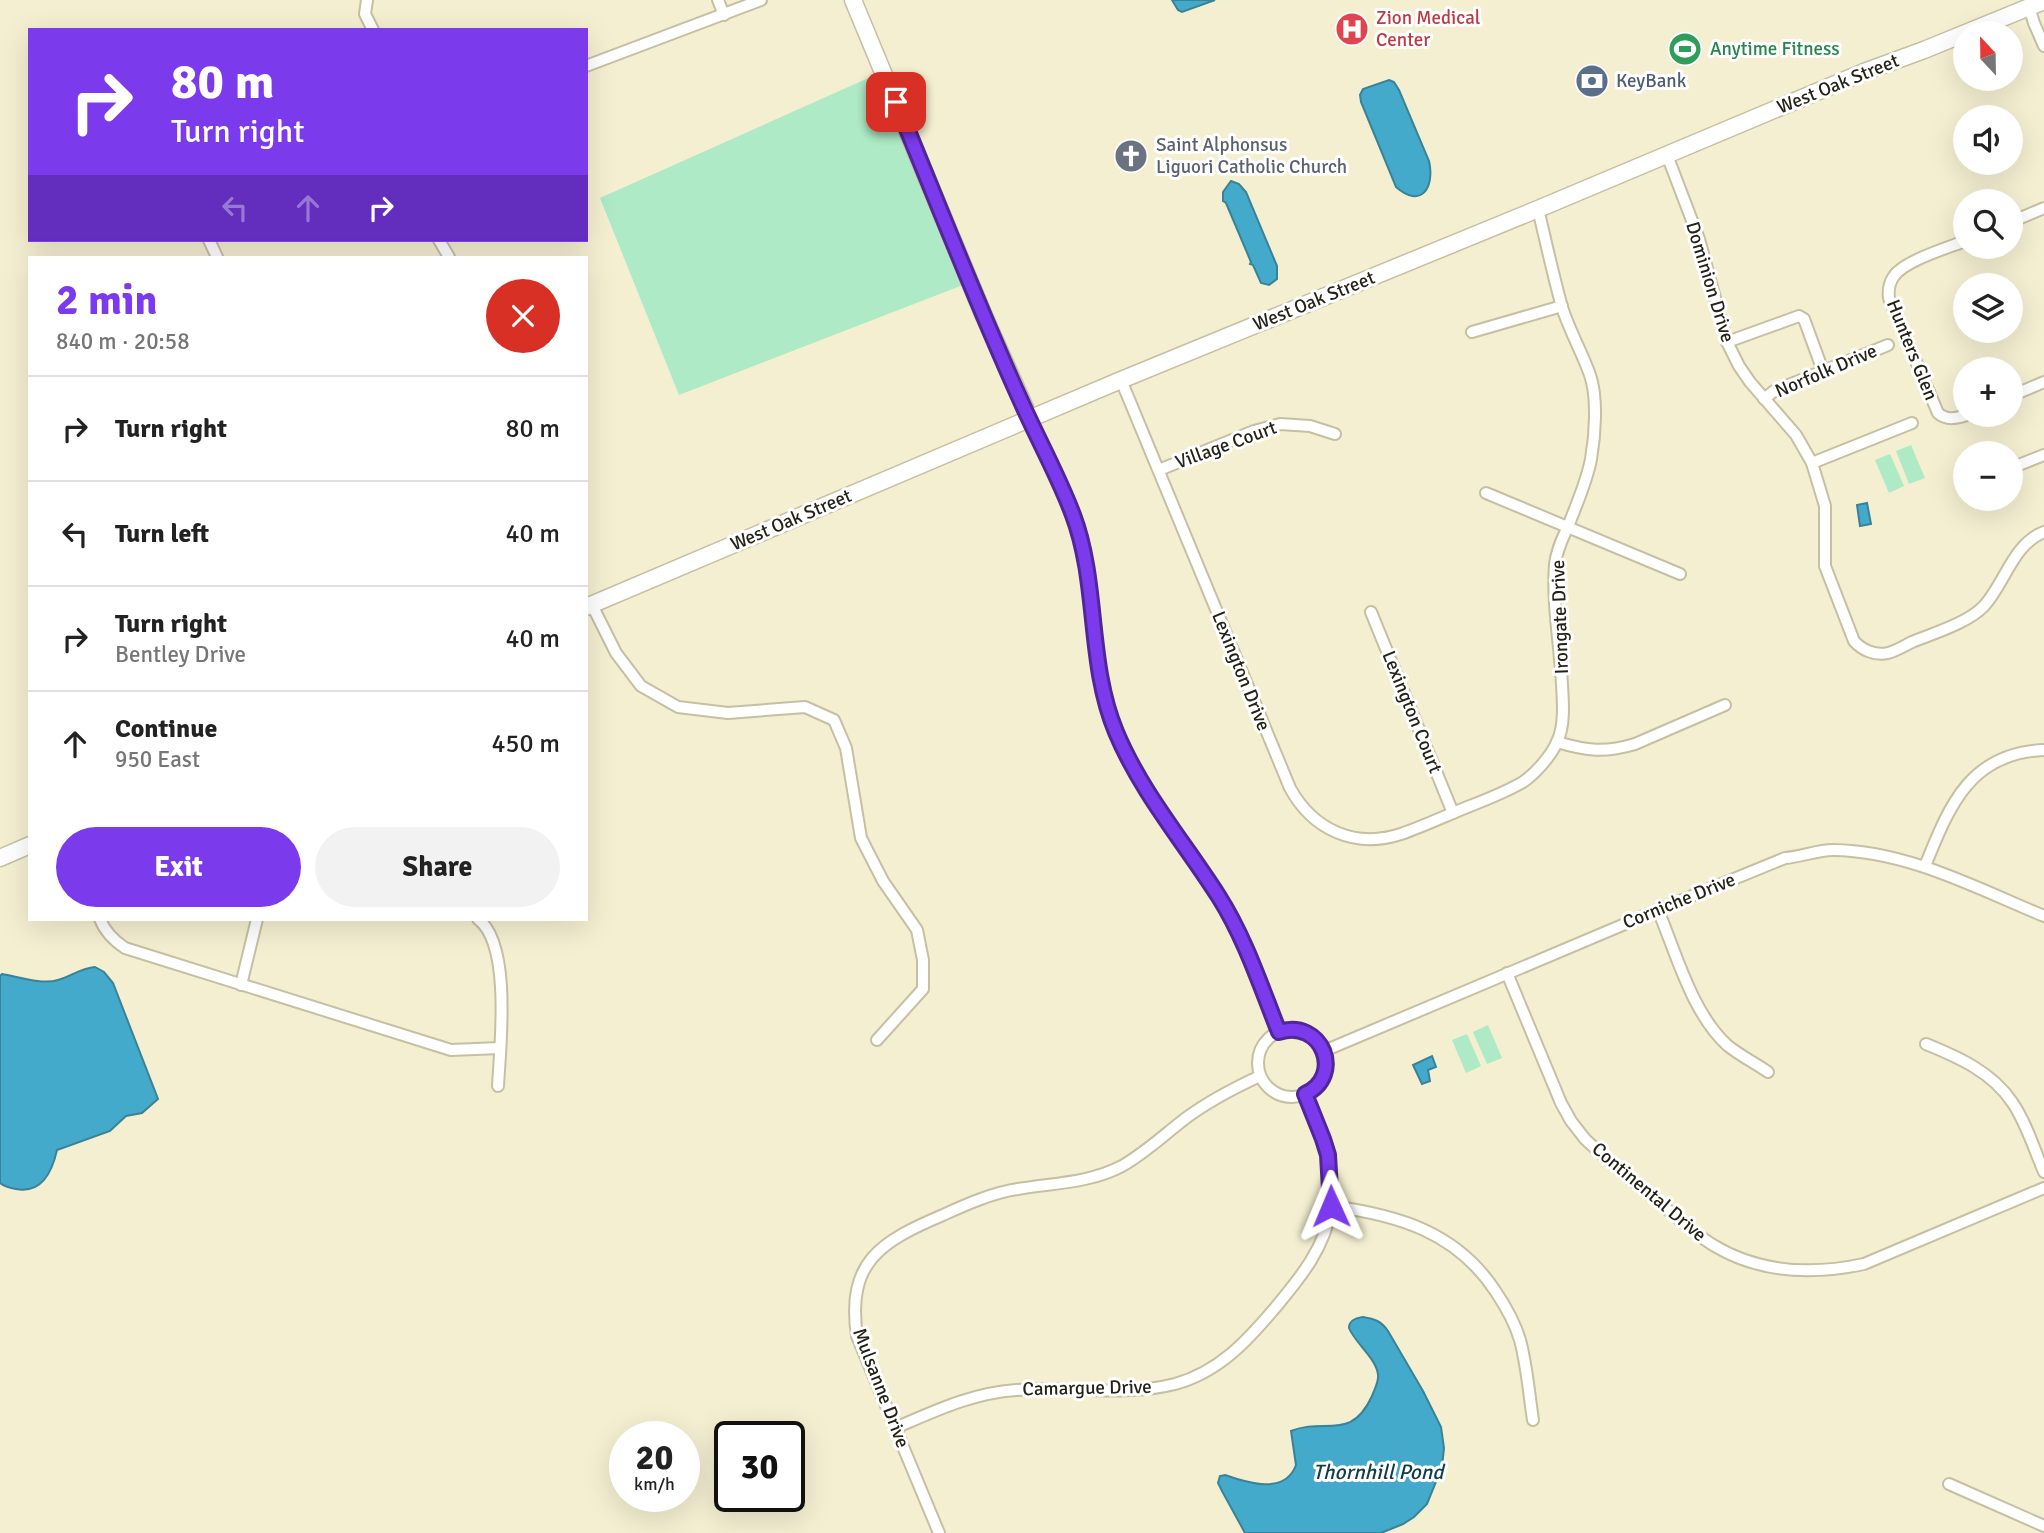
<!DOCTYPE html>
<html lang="en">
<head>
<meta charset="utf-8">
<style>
  body { margin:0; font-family:Signika,sans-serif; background:#f2f2f2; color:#222; height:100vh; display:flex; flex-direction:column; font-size:26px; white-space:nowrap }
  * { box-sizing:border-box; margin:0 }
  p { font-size:23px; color:#767676 }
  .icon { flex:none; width:38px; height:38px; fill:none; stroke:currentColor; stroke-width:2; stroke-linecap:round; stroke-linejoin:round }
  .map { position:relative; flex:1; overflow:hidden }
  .sheet { position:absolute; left:28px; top:256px; width:560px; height:665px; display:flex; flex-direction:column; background:#fff; border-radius:0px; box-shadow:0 7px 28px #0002 }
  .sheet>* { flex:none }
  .hud { position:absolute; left:28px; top:28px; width:560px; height:214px; border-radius:0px; box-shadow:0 7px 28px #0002; background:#7c3aed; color:#fff; overflow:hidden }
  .needle { width:46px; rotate:338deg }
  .controls { position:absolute; left:1953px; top:21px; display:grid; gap:14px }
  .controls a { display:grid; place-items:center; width:70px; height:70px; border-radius:50%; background:#fff; box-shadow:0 7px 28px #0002; font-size:35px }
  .speed { position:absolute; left:609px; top:1421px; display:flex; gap:14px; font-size:35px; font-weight:700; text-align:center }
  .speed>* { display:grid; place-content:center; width:91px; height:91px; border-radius:50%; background:#fff; box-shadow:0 7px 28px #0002; line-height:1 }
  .speed small { font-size:18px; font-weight:400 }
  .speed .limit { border:4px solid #111; border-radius:10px; background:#fff; color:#111 }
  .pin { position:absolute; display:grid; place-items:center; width:60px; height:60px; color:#fff; margin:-30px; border-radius:14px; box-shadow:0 4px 10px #0006 }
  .me { position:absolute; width:77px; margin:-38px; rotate:359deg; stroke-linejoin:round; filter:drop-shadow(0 0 5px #0008) }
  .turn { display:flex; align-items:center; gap:24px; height:147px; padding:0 28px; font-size:32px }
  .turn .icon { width:91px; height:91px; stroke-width:2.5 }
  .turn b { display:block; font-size:49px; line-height:60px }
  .lanes { display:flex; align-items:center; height:66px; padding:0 28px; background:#0003; justify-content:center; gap:35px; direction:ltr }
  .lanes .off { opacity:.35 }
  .round { display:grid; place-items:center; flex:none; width:74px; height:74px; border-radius:37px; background:#f2f2f2 }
  .overview { display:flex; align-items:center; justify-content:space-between; height:119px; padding:0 28px }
  h1 { font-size:42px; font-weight:800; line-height:52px; color:#7c3aed }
  .primary-button { display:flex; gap:14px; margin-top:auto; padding:14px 28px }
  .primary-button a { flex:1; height:80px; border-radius:42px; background:#7c3aed; color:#fff; font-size:28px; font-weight:800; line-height:80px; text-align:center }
  .primary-button a+a { background:#f2f2f2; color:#222 }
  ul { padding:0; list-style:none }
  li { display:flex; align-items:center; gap:21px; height:105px; padding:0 28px; border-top:2px solid #e0e0e0 }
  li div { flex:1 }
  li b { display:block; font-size:26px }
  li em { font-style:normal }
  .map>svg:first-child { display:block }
</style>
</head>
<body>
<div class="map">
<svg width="2044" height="1533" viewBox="0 0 2044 1533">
  <rect width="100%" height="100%" fill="#f4efd1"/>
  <!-- green -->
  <g fill="#adeac5">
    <polygon points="875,75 963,285 679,395 600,198"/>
    <polygon points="1911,445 1925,478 1909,484 1896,451"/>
    <polygon points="1890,454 1904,486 1889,493 1875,460"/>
    <polygon points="1488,1025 1502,1058 1487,1064 1473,1032"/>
    <polygon points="1467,1034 1481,1066 1466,1073 1452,1040"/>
  </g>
  <!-- water -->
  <g fill="#43aacb" stroke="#3a8295" stroke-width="2">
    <polygon points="1172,0 1215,0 1182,12 1178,10"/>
    <path d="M 1389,80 L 1394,82 L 1399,90 L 1429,161 C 1435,188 1421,209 1396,187 L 1361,102 L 1360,95 L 1363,89 Z"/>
    <polygon points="1231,181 1239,184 1246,192 1277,266 1277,279 1269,285 1261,283 1253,265 1250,264 1251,262 1226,203 1223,201 1223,192"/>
    <polygon points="1867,503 1871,524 1860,526 1857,505"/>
    <path d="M 95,967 L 104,972 L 113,983 L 158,1099 L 142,1113 L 126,1116 L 110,1131 L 57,1150 C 52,1172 42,1194 16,1189 C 9,1188 5,1187 0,1183 L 0,976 L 2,974 C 19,977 42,985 58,980 C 72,976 81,968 95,967 Z"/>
    <polygon points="1432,1056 1436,1067 1428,1070 1430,1081 1422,1084 1413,1065"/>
    <path d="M 1363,1317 C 1375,1319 1381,1321 1388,1331 L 1423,1391 L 1441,1427 L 1444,1448 L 1442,1467 L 1427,1504 L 1414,1517 L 1403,1524 L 1381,1533 L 1245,1533 L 1222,1491 L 1218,1483 L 1220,1476 L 1225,1475 C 1248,1483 1285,1495 1296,1465 L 1291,1431 C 1325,1417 1351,1442 1372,1396 C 1374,1390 1379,1382 1378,1375 C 1377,1359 1355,1343 1349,1328 C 1349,1320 1356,1318 1363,1317 Z"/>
  </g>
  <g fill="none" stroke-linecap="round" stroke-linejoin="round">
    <defs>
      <g id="street">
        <polyline points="367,0 365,14 373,30"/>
        <polyline points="718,0 724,15"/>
        <polyline points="2029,7 2034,23 2044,46"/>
        <polyline points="586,66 761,0"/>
        <path d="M 1667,155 L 1699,239 L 1727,342 L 1739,366 L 1750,382 L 1796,435 L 1812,463 L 1825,506 L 1825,566 L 1854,641 C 1862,650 1875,656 1888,653 C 1896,651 1904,646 1912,642 C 1934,633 1968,623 1984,606 C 2005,583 2013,544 2044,532"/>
        <polyline points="2011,222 2044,208"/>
        <polyline points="209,240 217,257"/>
        <polyline points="439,240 449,257"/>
        <path d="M 1965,241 C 1947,248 1904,261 1894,276 C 1889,283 1888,290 1889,298 L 1938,413 C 1947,421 1957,418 1967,415"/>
        <polyline points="1472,332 1562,306"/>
        <polyline points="1727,342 1799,316 1804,319 1823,371"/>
        <path d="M 1121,380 L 1290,788 C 1313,830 1355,849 1401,834 C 1424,826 1447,815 1470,806 C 1488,799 1506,792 1523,782 C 1535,774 1551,756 1557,742 C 1565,726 1563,702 1562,685 C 1560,645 1552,604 1555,564 C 1557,548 1563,538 1569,524 C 1577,503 1587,481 1591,459 C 1595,436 1598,398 1590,375 C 1582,352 1569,330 1562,307 C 1553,275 1546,242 1538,209"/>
        <polyline points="2011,396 2044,382"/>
        <polyline points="1764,399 1774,391 1888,345"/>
        <path d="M 1030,419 C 1053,470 1078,517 1088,573 C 1097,625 1096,680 1115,730 C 1138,791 1183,842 1218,896 C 1245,937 1261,986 1279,1032"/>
        <polyline points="1812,463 1912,423"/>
        <polyline points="2011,468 2044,455"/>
        <polyline points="1159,470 1254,431 1280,424 1310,426 1335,434"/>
        <polyline points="1486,493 1680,574"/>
        <polyline points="592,605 616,653 641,686 678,707 728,713 805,707 834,720 846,748 861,838 883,881 917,930 923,960 923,989 877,1040"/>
        <polyline points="1371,612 1453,813"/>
        <path d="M 1557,742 C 1587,751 1605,753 1635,744 L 1725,705"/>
        <path d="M 1925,866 C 1949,807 1969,753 2044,750"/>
        <path d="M 1658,910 C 1676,953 1692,1013 1727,1045 C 1739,1055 1755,1063 1768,1072"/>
        <path d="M 100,919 C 105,932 113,940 125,948 L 451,1050 L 500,1048"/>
        <path d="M 478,919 C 512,944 500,1048 498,1086"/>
        <path d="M 1507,973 L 1561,1103 L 1571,1121 L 1585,1139 C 1607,1160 1631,1179 1654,1198 C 1673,1214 1692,1232 1713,1245 C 1759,1273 1813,1275 1864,1264 L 2044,1188"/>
        <polyline points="241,985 257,919"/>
        <circle cx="1292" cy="1063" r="34"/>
        <path d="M 1926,1044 C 1958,1057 1992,1072 2012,1102 C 2026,1122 2034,1149 2044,1172"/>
        <path d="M 1324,1051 L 1658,910 L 1785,858 C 1801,857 1817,850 1833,850 C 1908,851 1976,888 2044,916"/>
        <path d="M 1331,1206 C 1398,1215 1457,1232 1496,1292 C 1506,1307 1515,1323 1520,1340 C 1527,1366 1529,1394 1533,1420"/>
        <path d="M 895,1428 C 935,1411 972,1393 1016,1390 C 1068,1386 1124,1397 1175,1384 C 1219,1372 1247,1341 1275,1308 C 1300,1278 1326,1247 1331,1207 C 1335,1166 1320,1131 1305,1094"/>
        <polyline points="1949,1484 2044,1526"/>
        <path d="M 939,1533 L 857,1336 C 846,1261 882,1241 943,1215 C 967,1204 992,1193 1018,1189 C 1053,1183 1090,1183 1122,1166 C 1145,1153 1165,1134 1186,1118 C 1209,1101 1234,1088 1260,1076"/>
      </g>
      <g id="secondary">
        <polyline points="853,0 984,316 1030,419"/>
        <polyline points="586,607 1121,380 1538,209 1864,72 1924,50 2044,1"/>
        <polyline points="0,858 30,845"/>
      </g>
    </defs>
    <!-- street casing -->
    <use href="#street" stroke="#c5c0a3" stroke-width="14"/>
    <!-- secondary casing -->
    <use href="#secondary" stroke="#c5c0a3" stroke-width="19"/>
    <!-- street -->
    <use href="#street" stroke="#fff" stroke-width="10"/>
    <!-- secondary -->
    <use href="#secondary" stroke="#fff" stroke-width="16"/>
  </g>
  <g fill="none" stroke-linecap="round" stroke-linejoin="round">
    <defs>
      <path id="route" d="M 896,102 C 937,201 976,302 1020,399 C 1037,438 1058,475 1073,515 C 1099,584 1087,663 1116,732 C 1141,792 1184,842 1219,897 C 1245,938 1261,987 1279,1032 C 1322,1018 1345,1076 1305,1094 L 1323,1139 L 1328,1155 L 1331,1206"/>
    </defs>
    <!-- route casing -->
    <use href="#route" stroke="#51269a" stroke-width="18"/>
    <!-- route -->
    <use href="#route" stroke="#7c3aed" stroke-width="12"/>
  </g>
  <!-- icons -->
  <defs>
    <symbol id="hospital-disc" viewBox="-11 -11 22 22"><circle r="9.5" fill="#e0444e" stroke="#fff"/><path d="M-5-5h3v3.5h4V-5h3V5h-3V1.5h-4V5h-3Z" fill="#fff"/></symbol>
    <symbol id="stadium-disc" viewBox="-11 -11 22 22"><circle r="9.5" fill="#2e9e5b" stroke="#fff"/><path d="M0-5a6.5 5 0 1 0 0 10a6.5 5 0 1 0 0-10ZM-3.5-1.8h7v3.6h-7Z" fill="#fff"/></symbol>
    <symbol id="bank-disc" viewBox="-11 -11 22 22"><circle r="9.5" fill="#5c6f8a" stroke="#fff"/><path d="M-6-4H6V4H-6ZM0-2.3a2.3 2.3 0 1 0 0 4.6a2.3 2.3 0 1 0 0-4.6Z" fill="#fff"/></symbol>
    <symbol id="church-disc" viewBox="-11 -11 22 22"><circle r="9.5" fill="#6b7280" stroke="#fff"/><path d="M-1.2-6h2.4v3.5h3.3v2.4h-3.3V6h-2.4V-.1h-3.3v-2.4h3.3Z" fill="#fff"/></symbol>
  </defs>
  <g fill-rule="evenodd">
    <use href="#hospital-disc" x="1333" y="10" width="38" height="38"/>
    <use href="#stadium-disc" x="1666" y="30" width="38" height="38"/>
    <use href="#bank-disc" x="1573" y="62" width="38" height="38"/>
    <use href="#church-disc" x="1112" y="137" width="38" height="38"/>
  </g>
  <g text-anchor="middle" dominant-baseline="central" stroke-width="6" stroke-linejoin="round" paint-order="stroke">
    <!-- health labels -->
    <g font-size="19" fill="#be3a42" stroke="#fff" text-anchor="start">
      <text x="1376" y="18">Zion Medical<tspan x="1376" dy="22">Center</tspan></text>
    </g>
    <!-- leisure labels -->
    <g font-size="19" fill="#27864d" stroke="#fff" text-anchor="start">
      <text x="1710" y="49">Anytime Fitness</text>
    </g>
    <!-- service labels -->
    <g font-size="19" fill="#4e5e75" stroke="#fff" text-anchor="start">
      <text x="1616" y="81">KeyBank</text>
    </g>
    <!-- street labels -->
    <g font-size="19" fill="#252318" stroke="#fff">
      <text transform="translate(1838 84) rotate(-22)">West Oak Street</text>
      <text transform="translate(1710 282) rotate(73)">Dominion Drive</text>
      <text transform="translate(1314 301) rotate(-22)">West Oak Street</text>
      <text transform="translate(1912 350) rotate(68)">Hunters Glen</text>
      <text transform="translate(1826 371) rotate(-23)">Norfolk Drive</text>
      <text transform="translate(1226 445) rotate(-20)">Village Court</text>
      <text transform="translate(791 520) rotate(-23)">West Oak Street</text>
      <text transform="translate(1560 617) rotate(-92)">Irongate Drive</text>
      <text transform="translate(1241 671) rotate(68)">Lexington Drive</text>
      <text transform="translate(1412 712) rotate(68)">Lexington Court</text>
      <text transform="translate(1679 901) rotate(-22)">Corniche Drive</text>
      <text transform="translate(1649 1192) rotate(40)">Continental Drive</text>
      <text transform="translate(881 1388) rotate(69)">Mulsanne Drive</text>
      <text transform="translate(1087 1388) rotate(-1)">Camargue Drive</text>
    </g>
    <!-- worship labels -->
    <g font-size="19" fill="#5b616d" stroke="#fff" text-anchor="start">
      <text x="1156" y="145">Saint Alphonsus<tspan x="1156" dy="22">Liguori Catholic Church</tspan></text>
    </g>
    <!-- water labels -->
    <g font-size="21" font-style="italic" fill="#0f3d4b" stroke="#fff">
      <text x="1378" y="1472">Thornhill Pond</text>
    </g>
  </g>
</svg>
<div class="controls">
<a><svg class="needle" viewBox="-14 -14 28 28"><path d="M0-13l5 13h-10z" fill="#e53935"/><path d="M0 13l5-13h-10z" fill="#767676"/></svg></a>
<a><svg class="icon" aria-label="sound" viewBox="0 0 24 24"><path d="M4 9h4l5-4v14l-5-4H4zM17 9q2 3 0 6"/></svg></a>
<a><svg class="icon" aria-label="search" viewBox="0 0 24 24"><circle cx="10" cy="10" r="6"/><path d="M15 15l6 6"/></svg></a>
<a><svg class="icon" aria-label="layers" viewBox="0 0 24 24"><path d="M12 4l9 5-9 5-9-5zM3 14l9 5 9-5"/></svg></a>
<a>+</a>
<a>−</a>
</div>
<div class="speed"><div>20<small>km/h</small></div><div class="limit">30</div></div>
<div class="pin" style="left:896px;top:102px;background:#d93025"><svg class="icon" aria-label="arrive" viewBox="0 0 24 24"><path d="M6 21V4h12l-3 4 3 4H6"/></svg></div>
<svg class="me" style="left:1331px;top:1206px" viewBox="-20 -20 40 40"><path d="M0-17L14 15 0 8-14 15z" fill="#7c3aed" stroke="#fff" stroke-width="4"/></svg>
<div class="hud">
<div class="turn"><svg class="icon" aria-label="right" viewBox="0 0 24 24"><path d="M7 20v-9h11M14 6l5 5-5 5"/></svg><div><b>80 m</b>Turn right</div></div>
<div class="lanes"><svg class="icon off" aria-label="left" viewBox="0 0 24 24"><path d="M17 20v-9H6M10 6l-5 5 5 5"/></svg><svg class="icon off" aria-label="ahead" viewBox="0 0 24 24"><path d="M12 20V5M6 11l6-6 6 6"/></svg><svg class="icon" aria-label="right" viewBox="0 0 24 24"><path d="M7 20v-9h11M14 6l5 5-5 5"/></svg></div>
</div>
<section class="sheet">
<div class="overview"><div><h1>2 min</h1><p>840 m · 20:58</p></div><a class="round" style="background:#d93025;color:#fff"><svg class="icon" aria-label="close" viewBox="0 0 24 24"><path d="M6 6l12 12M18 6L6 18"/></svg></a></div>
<ul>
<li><svg class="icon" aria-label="right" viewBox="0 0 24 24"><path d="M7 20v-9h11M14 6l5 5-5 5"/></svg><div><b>Turn right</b></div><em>80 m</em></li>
<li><svg class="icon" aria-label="left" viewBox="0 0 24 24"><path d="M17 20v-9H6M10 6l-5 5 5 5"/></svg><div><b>Turn left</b></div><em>40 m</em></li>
<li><svg class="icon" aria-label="right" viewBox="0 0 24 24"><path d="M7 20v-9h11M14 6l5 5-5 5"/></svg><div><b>Turn right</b><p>Bentley Drive</p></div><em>40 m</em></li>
<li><svg class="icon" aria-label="ahead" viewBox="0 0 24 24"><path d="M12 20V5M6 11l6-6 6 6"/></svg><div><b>Continue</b><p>950 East</p></div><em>450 m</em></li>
</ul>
<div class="primary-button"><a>Exit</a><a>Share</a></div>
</section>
</div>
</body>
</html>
